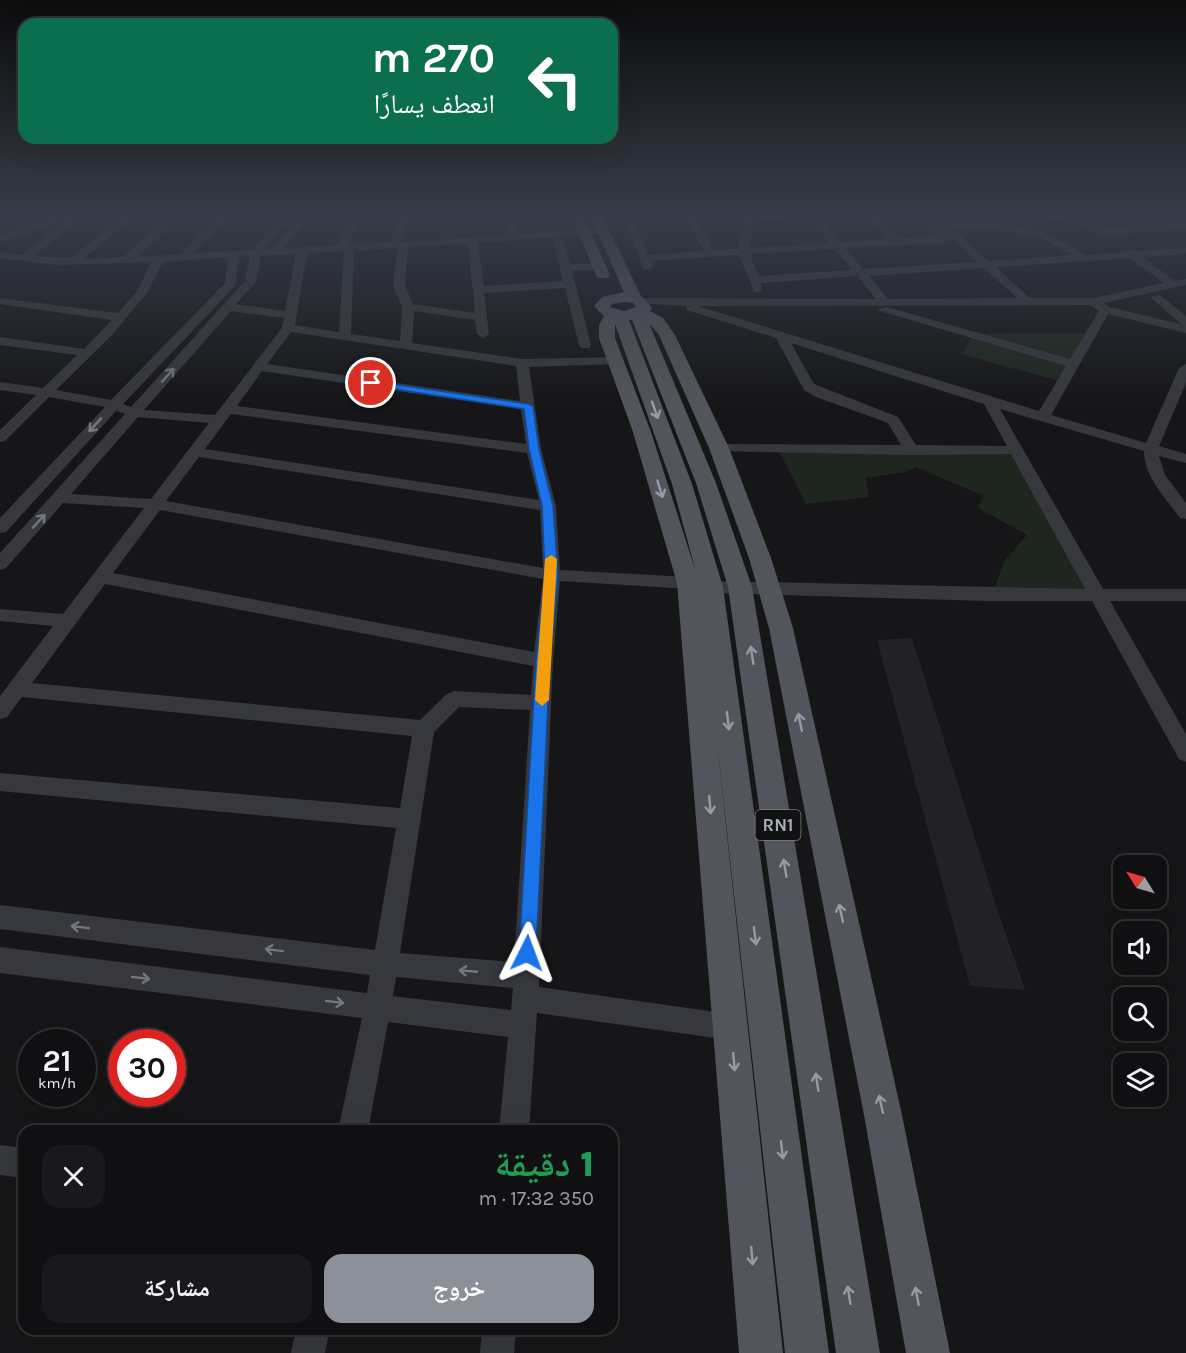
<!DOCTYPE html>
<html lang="ar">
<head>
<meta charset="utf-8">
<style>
  body { margin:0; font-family:Karla,"Noto Naskh Arabic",sans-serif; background:#19191b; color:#f1f3f6; direction:rtl; height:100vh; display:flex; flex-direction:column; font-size:22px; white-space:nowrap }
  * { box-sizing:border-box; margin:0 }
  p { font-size:20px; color:#9c9d9f }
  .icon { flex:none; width:33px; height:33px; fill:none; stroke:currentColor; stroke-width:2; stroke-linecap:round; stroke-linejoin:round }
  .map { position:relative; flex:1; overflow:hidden; direction:ltr }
  .drawer { position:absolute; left:18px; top:1125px; width:600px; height:210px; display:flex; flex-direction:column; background:#101012; border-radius:18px; box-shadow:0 6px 24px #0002,0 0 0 2px #303032; direction:rtl }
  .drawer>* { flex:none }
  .guide { position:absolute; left:18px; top:18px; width:600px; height:126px; border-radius:18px; box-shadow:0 6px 24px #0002,0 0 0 2px #303032; direction:rtl; background:#0b6e4f; color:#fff; overflow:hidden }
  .needle { width:39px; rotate:307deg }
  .tools { position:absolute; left:1113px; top:855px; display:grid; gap:12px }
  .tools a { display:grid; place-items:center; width:54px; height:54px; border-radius:12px; background:#101012; box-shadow:0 6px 24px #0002,0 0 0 2px #303032; font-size:30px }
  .speed { position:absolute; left:18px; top:1029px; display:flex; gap:12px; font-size:30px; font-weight:700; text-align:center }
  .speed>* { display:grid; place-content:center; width:78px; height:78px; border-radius:50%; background:#101012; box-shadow:0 6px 24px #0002,0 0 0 2px #303032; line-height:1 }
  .speed small { font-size:15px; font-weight:400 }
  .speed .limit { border:9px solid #d22; background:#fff; color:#111 }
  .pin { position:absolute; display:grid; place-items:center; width:51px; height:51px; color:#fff; margin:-26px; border:3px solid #fff; border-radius:50%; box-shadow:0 2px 6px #0007 }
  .me { position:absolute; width:66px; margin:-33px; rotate:3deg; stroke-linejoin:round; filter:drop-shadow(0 0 4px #0008) }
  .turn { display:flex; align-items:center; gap:21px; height:126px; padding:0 24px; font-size:27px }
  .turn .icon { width:78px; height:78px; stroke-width:2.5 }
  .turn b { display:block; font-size:42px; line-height:51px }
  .round { display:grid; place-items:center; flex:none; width:63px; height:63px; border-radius:18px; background:#19191b }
  .headline { display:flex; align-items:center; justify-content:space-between; height:102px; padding:0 24px }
  h1 { font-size:36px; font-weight:800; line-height:45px; color:#1e9e55 }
  .button { display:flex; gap:12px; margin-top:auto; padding:12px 24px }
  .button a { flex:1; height:69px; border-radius:18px; background:#8c9099; color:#fff; font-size:24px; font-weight:800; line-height:69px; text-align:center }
  .button a+a { background:#19191b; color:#f1f3f6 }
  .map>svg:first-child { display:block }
</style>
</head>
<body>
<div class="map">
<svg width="1186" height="1353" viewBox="0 0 1186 1353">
  <rect width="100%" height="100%" fill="#161618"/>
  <!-- built -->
  <polygon fill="#222225" points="912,638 995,902 1025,990 970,986 877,640"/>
  <!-- green -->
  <g fill="#1e261f">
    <polygon points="1092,333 1063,382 961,354 973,337 964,334"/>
    <polygon points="778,449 1015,453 1096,594 992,594 1005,560 1027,535 978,508 984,496 916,467 906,472 866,478 869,497 806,504"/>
  </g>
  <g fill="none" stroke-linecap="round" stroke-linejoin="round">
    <!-- minor -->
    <g fill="#37383d" fill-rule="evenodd">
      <path d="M 63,215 L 80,215 L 81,219 L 33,256 L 70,258 L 125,215 L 136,215 L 83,259 L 123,257 L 171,215 L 182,215 L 137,257 L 181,254 L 220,215 L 231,215 L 194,253 L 253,250 L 282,215 L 292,215 L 265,249 L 271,249 L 302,215 L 313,215 L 283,248 L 338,245 L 351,215 L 361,215 L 349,245 L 390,242 L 399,215 L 409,215 L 401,242 L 508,235 L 506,215 L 516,215 L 519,234 L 607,228 L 608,230 L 603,233 L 478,243 L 484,286 L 563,281 L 554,241 L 559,238 L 564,241 L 570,264 L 604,264 L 605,266 L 600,269 L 572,271 L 591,345 L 589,348 L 581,348 L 579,345 L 565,288 L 484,293 L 489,334 L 483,338 L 477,334 L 475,320 L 414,311 L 412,343 L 522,359 L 621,357 L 621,363 L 616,364 L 529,367 L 541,449 L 556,506 L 560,570 L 688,577 L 711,581 L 1085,589 L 1011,454 L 912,455 L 714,451 L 712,448 L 714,445 L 719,444 L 901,445 L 888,423 L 816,397 L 804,390 L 776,338 L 687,310 L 686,306 L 638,303 L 632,300 L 634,298 L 876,299 L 857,276 L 761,283 L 762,292 L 754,292 L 739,255 L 651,261 L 653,268 L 644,270 L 623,215 L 633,215 L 648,255 L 704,251 L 684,215 L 694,215 L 714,250 L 738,249 L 745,215 L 798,215 L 793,218 L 754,220 L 749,248 L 830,243 L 807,215 L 817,215 L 840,242 L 888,239 L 865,215 L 876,215 L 899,238 L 936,236 L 915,215 L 926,215 L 949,236 L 937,225 L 937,221 L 992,223 L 1045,232 L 1086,255 L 1124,252 L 1129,249 L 1135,251 L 1186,248 L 1186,254 L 1143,257 L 1175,281 L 1186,279 L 1186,285 L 1103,303 L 1109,307 L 1181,324 L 1150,297 L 1160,295 L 1186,316 L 1186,333 L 1108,314 L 1051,415 L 1146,443 L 1179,368 L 1186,364 L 1186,383 L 1159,446 L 1186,454 L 1186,463 L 1159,456 L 1165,475 L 1186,503 L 1186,519 L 1180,518 C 1166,498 1144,477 1144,451 L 1000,409 L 1103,589 L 1186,589 L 1186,601 L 1110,601 L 1186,734 L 1186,762 L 1179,759 L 1092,601 L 988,601 L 711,593 L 688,589 L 560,581 L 553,661 L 539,987 L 730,1014 L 739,1018 L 743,1027 L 739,1036 L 730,1040 L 537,1013 L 529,1131 L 499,1131 L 508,1037 L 388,1022 L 368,1131 L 338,1131 L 362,1018 L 0,973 L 0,947 L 367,993 L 370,975 L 0,929 L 0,905 L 375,950 L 396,828 L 0,791 L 0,773 L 400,808 L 412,736 L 22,697 L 7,717 L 0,719 L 0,696 L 53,626 L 0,621 L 0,609 L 63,614 L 144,508 L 63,503 L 6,568 L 0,570 L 0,553 L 125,414 L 116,411 L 6,532 L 0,533 L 0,518 L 105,407 L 49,397 L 5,441 L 0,442 L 0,430 L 36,395 L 0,390 L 0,382 L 43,388 L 77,355 L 0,345 L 0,337 L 84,349 L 112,320 L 0,304 L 0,298 L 118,313 L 138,290 L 151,262 L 56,265 L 0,258 L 0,252 L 22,255 L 69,220 L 0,242 L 0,235 L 23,227 L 0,222 L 0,216 L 34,223 ZM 951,227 L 992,229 L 1042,238 L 1072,255 L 989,261 ZM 951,237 L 977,262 L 863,269 L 845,248 L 947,243 L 952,240 ZM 468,244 L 475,313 L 413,304 L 405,286 L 408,247 ZM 397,248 L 393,286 L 402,307 L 400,341 L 351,334 L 354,251 ZM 834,249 L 852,270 L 758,276 L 750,254 ZM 344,251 L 339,332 L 295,325 L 307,253 ZM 296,254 L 285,311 L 236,304 L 256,282 L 261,256 ZM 250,256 L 245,281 L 131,407 L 123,404 L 235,286 L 239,257 ZM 228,257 L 225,283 L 111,400 L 56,390 L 111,336 L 147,293 L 163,262 ZM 1130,258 L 1164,283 L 1093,298 L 1030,298 L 996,267 ZM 984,268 L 1017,298 L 888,299 L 869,276 ZM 1090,305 L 1099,311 L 1070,359 L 887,307 L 877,310 L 1066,366 L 1039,411 L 698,306 ZM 231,311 L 284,318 L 282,328 L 215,415 L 144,410 ZM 291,332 L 516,366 L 520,401 L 267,364 ZM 791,343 L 984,404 L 1007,446 L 916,445 L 898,417 L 814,384 ZM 262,371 L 521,409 L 526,444 L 237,406 ZM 231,414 L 527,453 L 539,500 L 205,449 ZM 138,417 L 209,423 L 151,499 L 71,494 ZM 199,457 L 540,510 L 543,568 L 166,501 ZM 160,510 L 543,579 L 534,652 L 113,573 ZM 105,584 L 533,666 L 531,695 L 454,691 L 447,694 L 420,720 L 32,683 ZM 459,707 L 530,710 L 514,962 L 400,953 L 434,732 ZM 396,977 L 513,988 L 511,1010 L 393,996 Z"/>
      <polygon points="1038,215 1057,215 1089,222 1103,229 1186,223 1186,229 1101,235 1082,226"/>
      <polygon points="0,1145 24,1148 24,1178 0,1175"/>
      <polygon points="296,1329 330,1329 325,1353 291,1353"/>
      <polygon points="482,1329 516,1329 514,1353 480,1353"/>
    </g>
    <!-- major -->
    <g fill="#53555c" fill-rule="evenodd">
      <polygon points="571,215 583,215 610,275 608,278 598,278 596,275"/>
      <path d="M 590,215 L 602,215 L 641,296 L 652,308 L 650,311 L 663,318 L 675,335 L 729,448 L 771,558 L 793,628 L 902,1115 L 950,1353 L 906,1353 L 864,1115 L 769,628 L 749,558 L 709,448 L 659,335 L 649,323 L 716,483 L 752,587 L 880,1353 L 836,1353 L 728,587 L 696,483 L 632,320 L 629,320 L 692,484 L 723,587 L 829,1353 L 785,1353 L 715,724 L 783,1353 L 739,1353 L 677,583 L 633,432 L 599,338 L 599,325 L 604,316 L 594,306 L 602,297 L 624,292 ZM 624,302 L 633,303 L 636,307 L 624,311 L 610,307 L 612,304 ZM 615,324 L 672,484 L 696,572 L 651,432 L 615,338 Z"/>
    </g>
  </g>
  <!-- one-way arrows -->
  <defs><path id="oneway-shaft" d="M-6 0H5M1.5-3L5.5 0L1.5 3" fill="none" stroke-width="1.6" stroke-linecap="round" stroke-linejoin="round" transform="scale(1.5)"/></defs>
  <g stroke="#757881">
    <use href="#oneway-shaft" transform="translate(168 375) rotate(-48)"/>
    <use href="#oneway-shaft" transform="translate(95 425) rotate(133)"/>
    <use href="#oneway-shaft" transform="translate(39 521) rotate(-48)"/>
    <use href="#oneway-shaft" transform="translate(80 927) rotate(-173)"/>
    <use href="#oneway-shaft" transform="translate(274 950) rotate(-173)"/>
    <use href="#oneway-shaft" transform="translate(468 971) rotate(-175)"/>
    <use href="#oneway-shaft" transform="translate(141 978) rotate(7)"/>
    <use href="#oneway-shaft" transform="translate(335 1002) rotate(7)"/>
  </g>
  <g stroke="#979ba6">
    <use href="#oneway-shaft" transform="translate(655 410) rotate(70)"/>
    <use href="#oneway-shaft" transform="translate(660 489) rotate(73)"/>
    <use href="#oneway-shaft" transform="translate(752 655) rotate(-99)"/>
    <use href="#oneway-shaft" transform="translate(728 721) rotate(83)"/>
    <use href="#oneway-shaft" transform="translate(800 722) rotate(-102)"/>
    <use href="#oneway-shaft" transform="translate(710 805) rotate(85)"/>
    <use href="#oneway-shaft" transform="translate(785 868) rotate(-99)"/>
    <use href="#oneway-shaft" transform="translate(841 913) rotate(-102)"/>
    <use href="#oneway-shaft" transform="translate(755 936) rotate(83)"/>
    <use href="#oneway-shaft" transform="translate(734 1062) rotate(85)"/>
    <use href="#oneway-shaft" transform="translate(817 1082) rotate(-99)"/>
    <use href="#oneway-shaft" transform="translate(881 1104) rotate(-102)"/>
    <use href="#oneway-shaft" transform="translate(782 1150) rotate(83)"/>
    <use href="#oneway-shaft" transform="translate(752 1256) rotate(85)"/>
    <use href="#oneway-shaft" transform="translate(849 1295) rotate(-99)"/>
    <use href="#oneway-shaft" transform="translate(917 1296) rotate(-101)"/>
  </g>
  <!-- sky -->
  <linearGradient id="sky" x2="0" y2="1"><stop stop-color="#0c0c0d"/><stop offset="0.53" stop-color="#363c48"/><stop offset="1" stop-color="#363c48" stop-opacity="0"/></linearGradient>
  <rect width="1186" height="405" fill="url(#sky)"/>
  <!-- route -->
  <polygon fill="#1a73e8" stroke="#114b97" stroke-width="1.5" points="371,381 528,404 533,406 539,449 553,506 558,575 550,661 536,953 534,960 527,962 521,960 519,953 536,661 545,575 542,506 529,449 524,409 368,385 366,383"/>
  <!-- slow -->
  <polygon fill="#f59e0b" points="551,555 557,559 549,700 542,706 535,700 545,559"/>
  <g text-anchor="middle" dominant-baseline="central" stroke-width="6" stroke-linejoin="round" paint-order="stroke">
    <!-- shield labels -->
    <rect fill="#111113" stroke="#7b7e86" stroke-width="1.5" x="755.5" y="810" width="45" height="30" rx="4.5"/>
    <g font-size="18" font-weight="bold" fill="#a8adb8">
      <text x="778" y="825">RN1</text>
    </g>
  </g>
</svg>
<div class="tools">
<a><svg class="needle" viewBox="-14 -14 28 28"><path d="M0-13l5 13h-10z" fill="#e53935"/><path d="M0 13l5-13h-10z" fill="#9c9d9f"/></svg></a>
<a><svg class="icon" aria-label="sound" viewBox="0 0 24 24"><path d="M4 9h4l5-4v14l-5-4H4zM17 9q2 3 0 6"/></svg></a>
<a><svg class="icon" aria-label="search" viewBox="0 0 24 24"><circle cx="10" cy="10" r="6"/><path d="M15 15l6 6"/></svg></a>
<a><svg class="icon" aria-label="layers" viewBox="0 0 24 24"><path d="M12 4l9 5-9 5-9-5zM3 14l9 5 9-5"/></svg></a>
</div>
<div class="speed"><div>21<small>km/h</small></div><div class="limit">30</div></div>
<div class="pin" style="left:371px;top:383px;background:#d93025"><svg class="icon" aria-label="arrive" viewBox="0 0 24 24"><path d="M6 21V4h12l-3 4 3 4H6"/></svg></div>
<svg class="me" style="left:527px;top:953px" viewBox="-20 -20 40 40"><path d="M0-17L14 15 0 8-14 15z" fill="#1a73e8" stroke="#fff" stroke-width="4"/></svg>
<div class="guide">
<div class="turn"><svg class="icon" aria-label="left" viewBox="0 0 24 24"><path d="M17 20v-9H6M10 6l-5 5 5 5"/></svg><div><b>270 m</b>انعطف يسارًا</div></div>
</div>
<section class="drawer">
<div class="headline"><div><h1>1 دقيقة</h1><p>350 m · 17:32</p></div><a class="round"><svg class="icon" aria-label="close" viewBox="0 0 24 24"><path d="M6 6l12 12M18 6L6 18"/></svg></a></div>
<div class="button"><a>خروج</a><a>مشاركة</a></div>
</section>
</div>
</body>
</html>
